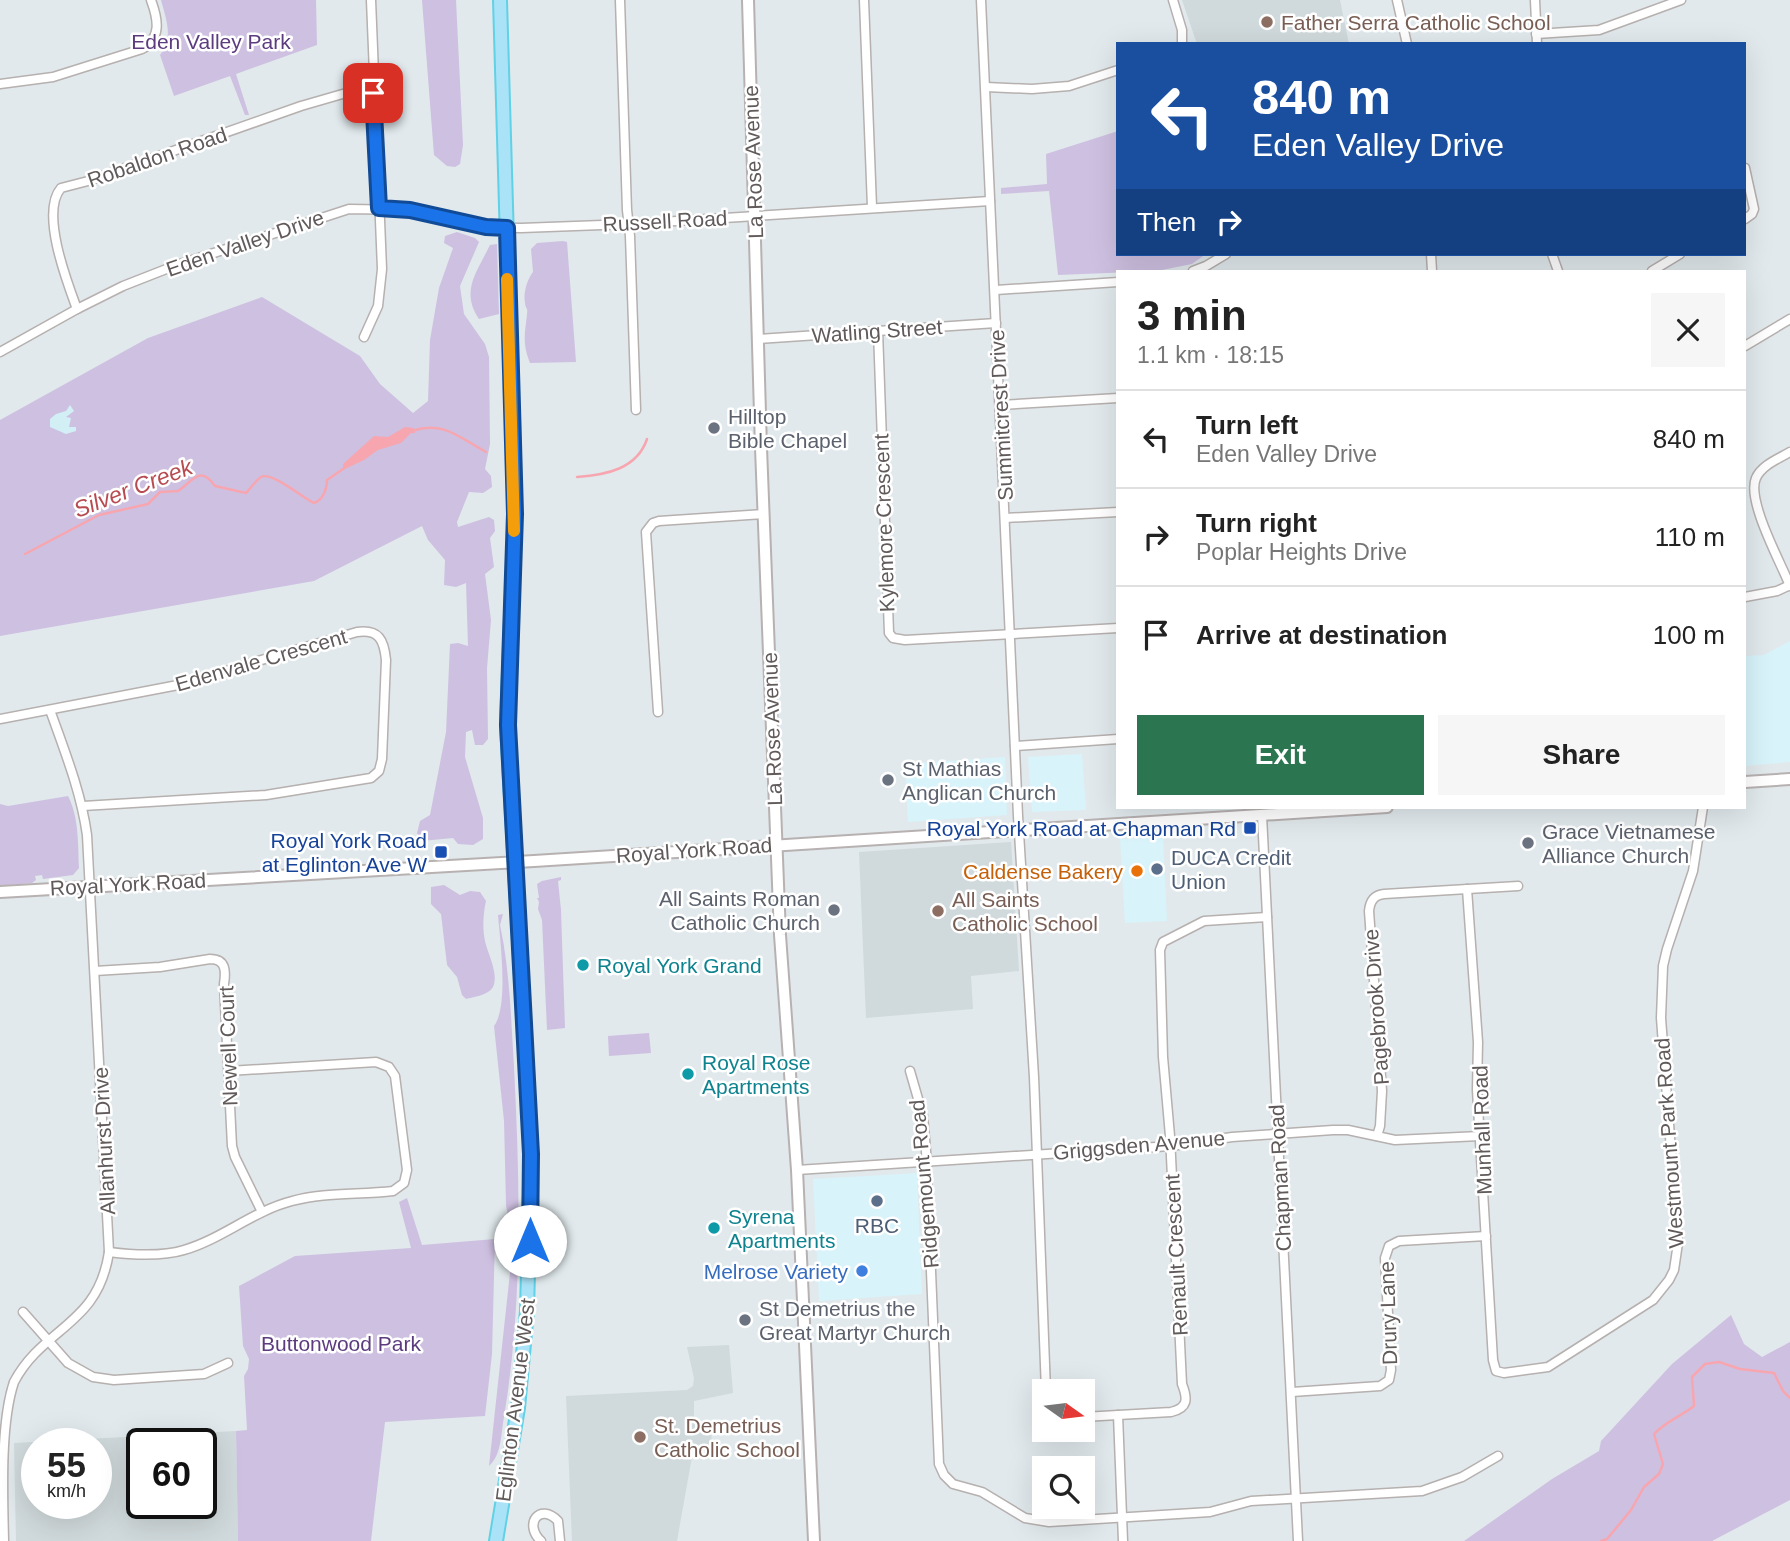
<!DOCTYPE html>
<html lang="en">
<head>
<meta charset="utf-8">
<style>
  body { margin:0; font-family:Helvetica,sans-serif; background:#f6f6f6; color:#222; height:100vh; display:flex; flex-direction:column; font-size:26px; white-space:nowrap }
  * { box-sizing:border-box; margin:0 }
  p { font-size:23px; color:#767676 }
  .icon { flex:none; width:38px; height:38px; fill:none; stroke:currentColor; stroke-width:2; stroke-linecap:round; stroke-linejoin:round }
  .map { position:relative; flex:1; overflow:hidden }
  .drawer { position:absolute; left:1116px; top:270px; width:630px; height:539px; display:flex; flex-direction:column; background:#fff; border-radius:0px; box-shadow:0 7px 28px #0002 }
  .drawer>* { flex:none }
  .top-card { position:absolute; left:1116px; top:42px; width:630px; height:214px; border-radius:0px; box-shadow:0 7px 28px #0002; background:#1a4fa0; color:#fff; overflow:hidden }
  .needle { width:46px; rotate:104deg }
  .buttons { position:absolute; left:1032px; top:1379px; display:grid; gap:14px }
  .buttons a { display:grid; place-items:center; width:63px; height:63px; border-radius:0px; background:#fff; box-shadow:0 7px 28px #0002; font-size:35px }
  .speed { position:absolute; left:21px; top:1428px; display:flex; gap:14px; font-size:35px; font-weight:700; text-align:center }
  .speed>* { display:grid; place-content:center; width:91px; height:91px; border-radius:50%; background:#fff; box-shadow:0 7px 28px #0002; line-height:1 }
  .speed small { font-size:18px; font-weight:400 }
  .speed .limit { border:4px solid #111; border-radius:10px; background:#fff; color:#111 }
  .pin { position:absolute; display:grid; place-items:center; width:60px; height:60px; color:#fff; margin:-30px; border-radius:14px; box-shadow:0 4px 10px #0006 }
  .me { position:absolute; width:77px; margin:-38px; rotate:0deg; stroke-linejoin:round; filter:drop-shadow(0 0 5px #0008) }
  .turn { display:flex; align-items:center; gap:24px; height:147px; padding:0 21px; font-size:32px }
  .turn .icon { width:91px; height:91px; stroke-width:2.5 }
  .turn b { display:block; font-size:49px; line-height:60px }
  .then { display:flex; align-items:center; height:66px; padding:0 21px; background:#0003; gap:14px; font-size:26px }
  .round { display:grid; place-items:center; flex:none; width:74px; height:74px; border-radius:0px; background:#f6f6f6 }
  .overview { display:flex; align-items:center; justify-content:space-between; height:119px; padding:0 21px }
  h1 { font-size:42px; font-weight:700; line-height:52px }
  .cta { display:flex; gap:14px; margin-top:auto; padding:14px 21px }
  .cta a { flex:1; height:80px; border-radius:0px; background:#2c7551; color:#fff; font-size:28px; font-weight:700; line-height:80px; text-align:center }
  .cta a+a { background:#f6f6f6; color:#222 }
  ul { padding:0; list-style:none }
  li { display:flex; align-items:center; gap:21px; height:98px; padding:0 21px; border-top:2px solid #e0e0e0 }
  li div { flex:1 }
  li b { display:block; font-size:26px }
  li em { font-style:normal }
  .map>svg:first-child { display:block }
</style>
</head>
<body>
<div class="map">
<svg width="1790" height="1541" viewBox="0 0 1790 1541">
  <rect width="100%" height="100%" fill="#e1e9ec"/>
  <!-- commercial -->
  <g fill="#d8f3fa">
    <polygon points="1790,641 1790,762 1745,766 1745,656 1764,655"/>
    <polygon points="1082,754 1086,810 1032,812 1028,757"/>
    <polygon points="1005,757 1007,815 908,822 905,764"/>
    <polygon points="1163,837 1167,921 1125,923 1120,839"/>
    <polygon points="917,1173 922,1294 819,1301 813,1179"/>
  </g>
  <!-- education -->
  <g fill="#d0d9db" fill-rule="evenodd">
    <polygon points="1182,0 1340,0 1349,44 1197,44"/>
    <polygon points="1011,842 1019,971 971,976 973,1009 866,1018 859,852"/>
    <polygon points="729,1345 733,1393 694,1401 694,1424 711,1426 712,1449 693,1451 677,1541 572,1541 566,1396 687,1390 693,1386 694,1378 687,1347"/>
    <path d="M 236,1431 L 238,1541 L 16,1541 L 14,1443 ZM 37,1444 L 96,1444 L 96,1503 L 37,1503 ZM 142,1444 L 201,1444 L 201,1503 L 142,1503 Z"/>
  </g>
  <!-- green -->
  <g fill="#cec0e1">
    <path d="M 161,0 L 316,0 L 317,45 L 236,74 L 249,115 L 245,115 L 230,76 L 174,96 L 160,55 C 174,38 166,19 161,0 Z"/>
    <polygon points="422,0 456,0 463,145 460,164 455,167 447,166 434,155"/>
    <polygon points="1118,131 1118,254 1206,254 1192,264 1157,271 1058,275 1049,191 1001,194 1001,188 1047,184 1046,154"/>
    <polygon points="457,232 475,238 479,242 460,286 464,314 485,344 489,357 490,444 485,469 491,476 492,487 483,493 469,492 457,522 458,527 489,517 494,520 495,531 490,538 494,567 485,574 491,620 487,668 488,739 483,745 475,745 472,730 466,732 465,757 483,818 483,839 473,845 458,844 453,838 422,841 417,833 420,821 430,815 446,732 450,644 458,643 468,646 466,583 456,587 444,585 445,560 428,540 422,526 314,581 0,636 0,420 148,338 262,297 360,356 380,384 413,413 428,401 430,340 439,288 453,248 444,243 445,236"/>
    <path d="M 563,241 L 567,242 L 576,362 L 530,363 C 522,343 525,334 527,314 C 528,306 526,311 525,303 C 523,293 527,280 533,272 L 531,249 L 537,243 Z"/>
    <path d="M 497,244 L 499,314 L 479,319 C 460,291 477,272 490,245 Z"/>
    <path d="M 68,796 C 79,817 78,845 79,868 L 73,875 L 43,879 L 42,875 L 35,876 L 36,880 L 32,883 L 0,886 L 0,804 L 8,806 Z"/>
    <polygon points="561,877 561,880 558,881 561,910 565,1028 547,1030 542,920 538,909 539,902 537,898 539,898 537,884 542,881"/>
    <path d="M 444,885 L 460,895 L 470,891 L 480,892 L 486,901 C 483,914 482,931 486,945 C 489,956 503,984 488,992 C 482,996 473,997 466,999 L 462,995 L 457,977 L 447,965 L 441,914 L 431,904 L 431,887 Z"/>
    <path d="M 503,914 L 500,925 C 510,971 511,1020 514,1067 C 520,1183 523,1303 504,1417 C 501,1432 502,1455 489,1466 L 513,1245 L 506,1205 L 504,1121 L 494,1026 C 509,1006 500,940 498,915 Z"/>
    <polygon points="649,1033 651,1053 609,1056 608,1036"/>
    <polygon points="407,1198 422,1245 495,1239 492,1354 485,1416 385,1422 371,1541 238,1541 236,1431 247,1430 244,1376 248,1369 249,1359 243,1346 239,1286 295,1256 411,1248 399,1202"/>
    <polygon points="1731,1315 1744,1344 1762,1357 1790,1342 1790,1500 1712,1541 1464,1541 1552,1479 1599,1451 1601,1441 1672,1364"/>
  </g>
  <!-- sand -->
  <polygon fill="#d2eff6" points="70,405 74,411 66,417 71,418 69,427 76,427 76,431 66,434 50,427 50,419 56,414 66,411"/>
  <!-- water -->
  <polygon fill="#f7a6b0" points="405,427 414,428 415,433 411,433 401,443 378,450 364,460 343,470 343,464 374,436 388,437"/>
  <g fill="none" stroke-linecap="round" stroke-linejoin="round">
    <!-- stream -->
    <g stroke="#f7a6b0" stroke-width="2.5">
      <path d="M 412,431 C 443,420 460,438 486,452"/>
      <path d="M 577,477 C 606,475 637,469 647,439"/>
      <path d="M 25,554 L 99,515 L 148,504 L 160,492 L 178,491 C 192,482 200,464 215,486 L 246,493 C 251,488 256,480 261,477 C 271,471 303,498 314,503 C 323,500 327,489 327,480 L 343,469"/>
      <path d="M 1601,1541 L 1607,1539 L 1631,1510 L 1644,1487 L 1659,1474 L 1663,1464 L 1654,1434 C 1666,1421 1680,1417 1694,1406 L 1692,1377 L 1705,1364 L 1719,1362 L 1740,1369 L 1774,1373 L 1783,1391 L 1790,1398"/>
    </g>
    <defs>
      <g id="street">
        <polyline points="620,0 627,210 630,236 636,410"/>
        <polyline points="864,0 872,207"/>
        <polyline points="981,0 1018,816 1034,1077 1046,1391"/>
        <polyline points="1173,0 1182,30 1182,44"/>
        <polyline points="1397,0 1407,44"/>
        <polyline points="1535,0 1537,44"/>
        <polyline points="1536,34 1599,30 1681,0"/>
        <path d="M 0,84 L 53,77 L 142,49 C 162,38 158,19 151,0"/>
        <polyline points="986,87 1032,89 1069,86 1118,70"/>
        <polyline points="1745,168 1754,209 1752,214 1745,219"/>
        <polyline points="1431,254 1432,271"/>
        <polyline points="1552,254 1558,271"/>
        <polyline points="1193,271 1206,266 1226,254"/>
        <polyline points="1652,271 1680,254"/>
        <polyline points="996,290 1118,282"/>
        <path d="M 77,309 C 67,282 40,212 61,188 L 88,181 L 301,106 L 346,93 L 374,93"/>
        <polyline points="878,331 889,633 893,638 905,640 1118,628"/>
        <polyline points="364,337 378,306 382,269 371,0"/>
        <polyline points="758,339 996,323"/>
        <polyline points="1745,346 1790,319"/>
        <polyline points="0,352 77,309 123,286 174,266 349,209 410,210 486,227 521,228 629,224 990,201"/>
        <polyline points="1000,405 1118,398"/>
        <polyline points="1005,518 1118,512"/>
        <path d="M 1790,586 C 1781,563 1746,500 1756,478 C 1762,465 1778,459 1790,452"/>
        <polyline points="1745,597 1777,591 1790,585"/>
        <polyline points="658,712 646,532 653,523 659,521 764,514"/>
        <path d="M 0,719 L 199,681 L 241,666 L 357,632 C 379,629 384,640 386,660 L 382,759 L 379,771 L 371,778 L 266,795 L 83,806"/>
        <polyline points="1015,746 1118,739"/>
        <polyline points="1262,815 1298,1541"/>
        <polyline points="1467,889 1478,1042 1477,1090 1493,1360 1496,1371 1504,1373 1548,1367 1653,1300 1669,1280 1674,1270 1678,1243 1661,1018 1663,966 1667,949 1693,871 1703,807"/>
        <path d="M 95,971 L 160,967 L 210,959 C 226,959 226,971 224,984 L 232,1146 L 235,1157 L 262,1212"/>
        <polyline points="910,1071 923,1116 926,1151 939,1464 944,1475 953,1484 982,1492 1025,1518 1049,1522 1210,1512 1251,1501 1422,1491 1462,1477 1498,1456"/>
        <path d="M 1377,1136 L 1380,1126 L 1382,1091 L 1369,911 C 1370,901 1374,895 1384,894 L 1518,886"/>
        <polyline points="797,1170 1171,1146 1232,1137 1333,1130 1348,1130 1395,1140 1480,1136"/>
        <path d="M 109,1252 C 133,1255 161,1257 184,1250 C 222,1239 253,1211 292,1201 C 324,1192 360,1195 393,1191 L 404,1183 L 407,1170 L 395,1076 L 389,1067 L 376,1062 L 229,1071"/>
        <polyline points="23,1312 68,1363 93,1377 114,1380 204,1374 228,1363"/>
        <polyline points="1292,1392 1380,1386 1389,1380 1391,1370 1385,1258 1389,1246 1399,1241 1486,1236"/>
        <polyline points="1118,1415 1123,1541"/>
        <path d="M 1083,1417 L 1171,1412 C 1188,1408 1188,1399 1182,1384 L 1170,1136 L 1163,1057 L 1160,950 L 1163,942 L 1204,921 L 1267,917"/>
        <path d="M 4,1541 C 3,1495 0,1424 14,1382 C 44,1326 98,1326 109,1252 L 87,835 C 81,792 65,752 50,710"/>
        <path d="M 541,1541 C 523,1524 540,1502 558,1521 L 560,1541"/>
      </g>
      <g id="secondary">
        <polyline points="748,0 761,448 780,935 797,1170 814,1541"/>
        <polyline points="1745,782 1790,779"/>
        <polyline points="0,892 534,861 1387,807"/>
      </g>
      <polyline id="primary" points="496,1541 518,1408 527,1311 531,1154 507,725 515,514 500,0"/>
    </defs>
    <!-- street casing -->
    <use href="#street" stroke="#b6b0af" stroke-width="11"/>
    <!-- secondary casing -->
    <use href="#secondary" stroke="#b8b1b1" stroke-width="14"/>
    <!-- primary casing -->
    <use href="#primary" stroke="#61d1e5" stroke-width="16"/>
    <!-- street -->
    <use href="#street" stroke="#fff" stroke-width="8"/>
    <!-- secondary -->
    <use href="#secondary" stroke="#fff" stroke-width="10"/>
    <!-- primary -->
    <use href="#primary" stroke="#aae3f8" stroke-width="12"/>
  </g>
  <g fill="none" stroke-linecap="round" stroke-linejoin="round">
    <defs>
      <polyline id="route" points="373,93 379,208 410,210 486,227 507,228 515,514 508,725 531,1154 530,1241"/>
    </defs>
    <!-- route casing -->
    <use href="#route" stroke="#114b97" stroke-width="18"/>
    <!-- route -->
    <use href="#route" stroke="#1a73e8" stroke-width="12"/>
    <!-- slow -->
    <polyline stroke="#f59e0b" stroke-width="12" points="507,279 514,531"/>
  </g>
  <!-- markers -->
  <g fill="#8d6e63" stroke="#fff" stroke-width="2.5">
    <circle cx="1267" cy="22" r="7"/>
    <circle cx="938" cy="911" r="7"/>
    <circle cx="640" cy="1437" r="7"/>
  </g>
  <g fill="#6b7280" stroke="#fff" stroke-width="2.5">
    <circle cx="714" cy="428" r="7"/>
    <circle cx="888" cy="780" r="7"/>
    <circle cx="1528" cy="843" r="7"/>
    <circle cx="834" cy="910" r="7"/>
    <circle cx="745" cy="1320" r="7"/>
  </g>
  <g fill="#1a4fb4" stroke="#fff" stroke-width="2.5">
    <rect x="1243" y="821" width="14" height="14" rx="3.5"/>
    <rect x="434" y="845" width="14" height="14" rx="3.5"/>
  </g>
  <g fill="#5c6f8a" stroke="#fff" stroke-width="2.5">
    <circle cx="1157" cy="869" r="7"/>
    <circle cx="877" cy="1201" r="7"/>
  </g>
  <circle fill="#e8710a" stroke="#fff" stroke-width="2.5" cx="1137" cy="871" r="7"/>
  <g fill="#0f9aa8" stroke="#fff" stroke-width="2.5">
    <circle cx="583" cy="965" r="7"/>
    <circle cx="688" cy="1074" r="7"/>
    <circle cx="714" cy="1228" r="7"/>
  </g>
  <circle fill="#3f7fe0" stroke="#fff" stroke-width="2.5" cx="862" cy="1271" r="7"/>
  <g text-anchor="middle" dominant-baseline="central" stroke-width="5" stroke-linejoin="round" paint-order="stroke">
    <!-- education labels -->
    <g font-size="21" fill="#785e54" stroke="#fff" text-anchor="start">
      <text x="1281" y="22">Father Serra Catholic School</text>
      <text x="952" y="899">All Saints<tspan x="952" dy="24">Catholic School</tspan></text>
      <text x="654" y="1425">St. Demetrius<tspan x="654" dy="24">Catholic School</tspan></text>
    </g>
    <!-- park labels -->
    <g font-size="21" fill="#5c3b7f" stroke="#fff">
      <text x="211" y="41">Eden Valley Park</text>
      <text x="341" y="1343">Buttonwood Park</text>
    </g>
    <!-- street labels -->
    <g font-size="21" fill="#615a5a" stroke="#fff">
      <text transform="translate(157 157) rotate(-19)">Robaldon Road</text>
      <text transform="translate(753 162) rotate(-92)">La Rose Avenue</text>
      <text transform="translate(665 221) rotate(-3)">Russell Road</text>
      <text transform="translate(245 243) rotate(-19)">Eden Valley Drive</text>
      <text transform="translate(877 331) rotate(-4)">Watling Street</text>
      <text transform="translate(1001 415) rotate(-93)">Summitcrest Drive</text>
      <text transform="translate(884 523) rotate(-92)">Kylemore Crescent</text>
      <text transform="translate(261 660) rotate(-16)">Edenvale Crescent</text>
      <text transform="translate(772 729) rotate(-92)">La Rose Avenue</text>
      <text transform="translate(694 850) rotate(-4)">Royal York Road</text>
      <text transform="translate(128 884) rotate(-3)">Royal York Road</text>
      <text transform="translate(1376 1007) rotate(-94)">Pagebrook Drive</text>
      <text transform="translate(228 1046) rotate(-92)">Newell Court</text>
      <text transform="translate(1482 1130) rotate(-92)">Munhall Road</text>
      <text transform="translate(104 1141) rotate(-93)">Allanhurst Drive</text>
      <text transform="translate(1669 1143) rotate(-94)">Westmount Park Road</text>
      <text transform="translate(1139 1145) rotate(-5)">Griggsden Avenue</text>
      <text transform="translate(1280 1178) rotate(-93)">Chapman Road</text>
      <text transform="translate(924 1184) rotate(-95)">Ridgemount Road</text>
      <text transform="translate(1176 1255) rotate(-93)">Renault Crescent</text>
      <text transform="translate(1388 1313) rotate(-92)">Drury Lane</text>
      <text transform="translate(515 1400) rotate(-83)">Eglinton Avenue West</text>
    </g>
    <!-- worship labels -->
    <g font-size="21" fill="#5b616d" stroke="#fff" text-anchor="start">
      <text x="728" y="416">Hilltop<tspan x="728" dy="24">Bible Chapel</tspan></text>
      <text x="902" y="768">St Mathias<tspan x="902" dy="24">Anglican Church</tspan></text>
      <text x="1542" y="831">Grace Vietnamese<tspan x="1542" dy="24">Alliance Church</tspan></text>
      <text x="820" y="898" text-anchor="end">All Saints Roman<tspan x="820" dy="24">Catholic Church</tspan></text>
      <text x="759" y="1308">St Demetrius the<tspan x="759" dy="24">Great Martyr Church</tspan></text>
    </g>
    <!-- transit labels -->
    <g font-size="21" fill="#164399" stroke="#fff" text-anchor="end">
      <text x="1236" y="828">Royal York Road at Chapman Rd</text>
      <text x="427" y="840">Royal York Road<tspan x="427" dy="24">at Eglinton Ave W</tspan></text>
    </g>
    <!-- service labels -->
    <g font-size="21" fill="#4e5e75" stroke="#fff" text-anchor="start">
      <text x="1171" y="857">DUCA Credit<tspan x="1171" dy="24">Union</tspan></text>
      <text x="877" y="1225" text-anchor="middle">RBC</text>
    </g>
    <!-- food labels -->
    <g font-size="21" fill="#c56008" stroke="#fff" text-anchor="end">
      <text x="1123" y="871">Caldense Bakery</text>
    </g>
    <!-- culture labels -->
    <g font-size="21" fill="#0d838f" stroke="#fff" text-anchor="start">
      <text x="597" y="965">Royal York Grand</text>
      <text x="702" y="1062">Royal Rose<tspan x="702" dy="24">Apartments</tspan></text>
      <text x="728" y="1216">Syrena<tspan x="728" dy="24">Apartments</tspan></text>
    </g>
    <!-- shop labels -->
    <g font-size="21" fill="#366cbe" stroke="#fff" text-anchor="end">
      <text x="848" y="1271">Melrose Variety</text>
    </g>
    <!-- water labels -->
    <g font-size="23" font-style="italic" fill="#b84b51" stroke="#fff">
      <text transform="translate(133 488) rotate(-21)">Silver Creek</text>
    </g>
  </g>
</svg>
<div class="buttons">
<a><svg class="needle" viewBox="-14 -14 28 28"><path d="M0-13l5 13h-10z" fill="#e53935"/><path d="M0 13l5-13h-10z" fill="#767676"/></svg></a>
<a><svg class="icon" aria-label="search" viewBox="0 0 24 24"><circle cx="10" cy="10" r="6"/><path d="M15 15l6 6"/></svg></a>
</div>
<div class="speed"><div>55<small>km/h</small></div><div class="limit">60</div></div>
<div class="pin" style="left:373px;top:93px;background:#d93025"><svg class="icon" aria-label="arrive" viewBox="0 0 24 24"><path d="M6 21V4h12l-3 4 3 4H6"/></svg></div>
<svg class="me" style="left:530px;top:1241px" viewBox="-20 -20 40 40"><circle r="19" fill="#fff"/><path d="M0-13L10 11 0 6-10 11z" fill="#1a73e8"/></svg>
<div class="top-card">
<div class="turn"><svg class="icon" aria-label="left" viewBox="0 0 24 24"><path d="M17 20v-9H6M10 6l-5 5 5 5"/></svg><div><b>840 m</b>Eden Valley Drive</div></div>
<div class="then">Then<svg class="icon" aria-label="right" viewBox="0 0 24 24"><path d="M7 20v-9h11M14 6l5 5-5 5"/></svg></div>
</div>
<section class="drawer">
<div class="overview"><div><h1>3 min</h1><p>1.1 km · 18:15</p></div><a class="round"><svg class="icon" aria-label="close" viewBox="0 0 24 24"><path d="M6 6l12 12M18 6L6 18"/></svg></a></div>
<ul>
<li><svg class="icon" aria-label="left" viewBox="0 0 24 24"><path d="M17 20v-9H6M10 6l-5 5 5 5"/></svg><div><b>Turn left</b><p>Eden Valley Drive</p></div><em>840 m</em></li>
<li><svg class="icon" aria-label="right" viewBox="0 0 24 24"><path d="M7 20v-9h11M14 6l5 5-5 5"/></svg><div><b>Turn right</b><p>Poplar Heights Drive</p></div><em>110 m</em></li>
<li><svg class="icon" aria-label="arrive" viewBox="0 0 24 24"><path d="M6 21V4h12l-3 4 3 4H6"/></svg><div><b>Arrive at destination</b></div><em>100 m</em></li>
</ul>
<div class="cta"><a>Exit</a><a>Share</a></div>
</section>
</div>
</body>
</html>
